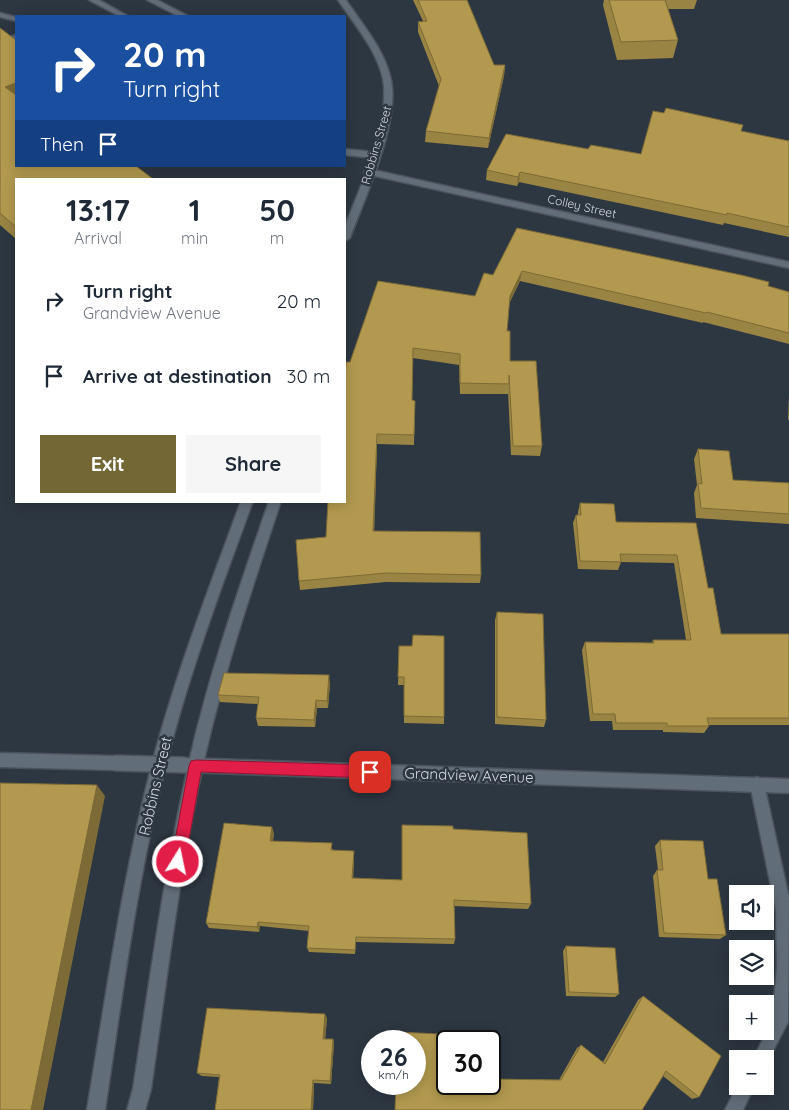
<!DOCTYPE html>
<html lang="en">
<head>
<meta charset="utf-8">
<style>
  body { margin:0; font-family:Quicksand,sans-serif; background:#f6f6f7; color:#1f2937; height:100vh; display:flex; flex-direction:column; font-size:19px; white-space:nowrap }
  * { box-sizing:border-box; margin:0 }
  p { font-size:16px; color:#747a83 }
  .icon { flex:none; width:28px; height:28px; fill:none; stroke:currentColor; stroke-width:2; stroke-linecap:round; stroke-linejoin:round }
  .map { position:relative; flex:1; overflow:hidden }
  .side { position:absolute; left:15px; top:178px; width:331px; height:325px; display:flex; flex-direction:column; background:#fff; border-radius:0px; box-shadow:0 2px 12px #0003 }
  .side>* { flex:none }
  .hud { position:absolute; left:15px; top:15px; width:331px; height:152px; border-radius:0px; box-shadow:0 2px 12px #0003; background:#1a4fa0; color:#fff; overflow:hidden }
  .controls { position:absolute; left:729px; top:885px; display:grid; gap:10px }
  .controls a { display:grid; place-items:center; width:45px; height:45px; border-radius:0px; background:#fff; box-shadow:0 2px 12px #0003; font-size:25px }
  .speed { position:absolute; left:361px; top:1030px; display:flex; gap:10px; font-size:25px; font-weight:700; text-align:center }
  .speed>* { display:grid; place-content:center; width:65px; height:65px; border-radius:50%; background:#fff; box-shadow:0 2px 12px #0003; line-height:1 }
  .speed small { font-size:12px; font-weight:400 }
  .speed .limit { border:2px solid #111; border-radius:8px; background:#fff; color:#111 }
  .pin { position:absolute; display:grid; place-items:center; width:42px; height:42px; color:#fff; margin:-21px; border-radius:10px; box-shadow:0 2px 8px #0006 }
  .me { position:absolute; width:55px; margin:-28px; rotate:10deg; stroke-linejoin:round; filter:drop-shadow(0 0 4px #0008) }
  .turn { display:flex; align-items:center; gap:18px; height:105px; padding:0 25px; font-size:22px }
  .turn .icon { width:65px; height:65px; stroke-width:2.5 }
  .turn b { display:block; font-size:35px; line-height:42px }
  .then { display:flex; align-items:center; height:48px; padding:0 25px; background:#0003; gap:10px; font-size:19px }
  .eta { display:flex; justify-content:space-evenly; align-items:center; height:85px; text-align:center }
  .eta b { font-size:30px; font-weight:700; line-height:35px }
  .action { display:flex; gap:10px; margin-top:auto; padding:10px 25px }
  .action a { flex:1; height:58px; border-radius:0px; background:#736736; color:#fff; font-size:20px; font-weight:700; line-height:58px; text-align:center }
  .action a+a { background:#f6f6f7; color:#1f2937 }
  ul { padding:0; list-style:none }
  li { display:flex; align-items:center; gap:15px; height:75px; padding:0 25px }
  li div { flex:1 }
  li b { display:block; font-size:19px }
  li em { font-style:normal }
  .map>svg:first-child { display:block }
</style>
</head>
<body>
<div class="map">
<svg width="789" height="1110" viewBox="0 0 789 1110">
  <rect width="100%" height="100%" fill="#2d3742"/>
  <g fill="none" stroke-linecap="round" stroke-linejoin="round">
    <defs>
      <g id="service">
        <polygon points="89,0 99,0 128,16 119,16"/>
        <polygon points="147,0 157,0 188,16 178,16"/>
        <polygon points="0,13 16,17 16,21 0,17"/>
        <polygon points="16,35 16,40 0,45 0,40"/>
        <polygon points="345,149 374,152 379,155 374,158 345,155"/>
      </g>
      <g id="minor">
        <polygon points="369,169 789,262 789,268 366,174 364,172"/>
        <path d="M 269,501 L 281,501 C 253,585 225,669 205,756 C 180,866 167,978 151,1089 L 145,1110 L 127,1110 L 133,1089 C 150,978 165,867 190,758 C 210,670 240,586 269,501 Z"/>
        <polygon points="757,777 762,779 764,784 789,898 788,1022 765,1066 765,1059 753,1059 772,1021 777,968 776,911 750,784 752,779"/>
        <polygon points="738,1085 754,1086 743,1110 725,1110"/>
      </g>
      <g id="tertiary">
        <path d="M 338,0 L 346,0 C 362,24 385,50 391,80 C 400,123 365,197 350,238 L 345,241 L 345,226 C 360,188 391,119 383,79 C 377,50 354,24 338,0 Z"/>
        <path d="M 241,501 L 253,501 C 223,583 192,665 170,749 C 139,867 123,989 105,1110 L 87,1110 C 107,989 124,867 156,749 C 179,665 211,583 241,501 Z"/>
      </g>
      <g id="secondary">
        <polygon points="0,753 115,756 120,758 122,763 120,768 115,770 0,767"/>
        <polygon points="185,758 789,779 789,793 185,772 180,770 178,765 180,760"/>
      </g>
    </defs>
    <!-- service casing -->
    <use href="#service" stroke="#4a525b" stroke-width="3"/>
    <!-- minor casing -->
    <use href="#minor" stroke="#4a525b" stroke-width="3"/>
    <!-- tertiary casing -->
    <use href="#tertiary" stroke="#4a525b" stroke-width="3"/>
    <!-- secondary casing -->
    <use href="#secondary" stroke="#4a525b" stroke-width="3"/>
    <!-- service -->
    <use href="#service" fill="#626d7a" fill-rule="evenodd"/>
    <!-- minor -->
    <use href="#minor" fill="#626d7a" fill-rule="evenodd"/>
    <!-- tertiary -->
    <use href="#tertiary" fill="#626d7a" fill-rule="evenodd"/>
    <!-- secondary -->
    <use href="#secondary" fill="#626d7a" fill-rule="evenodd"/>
    <defs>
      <polyline id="secondary-bridge" points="115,763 185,765"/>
    </defs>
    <!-- secondary-bridge casing -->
    <use href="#secondary-bridge" stroke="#4a525b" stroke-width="18" stroke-linecap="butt"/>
    <!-- secondary-bridge -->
    <use href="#secondary-bridge" stroke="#626d7a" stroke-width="15"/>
  </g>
  <!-- wall -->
  <g fill="#998444">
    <polygon points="413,0 467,0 494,65 505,65 504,76 488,148 425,142 426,131 439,86 418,32 418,22 423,21"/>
    <polygon points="604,0 697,0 694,9 668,9 678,40 673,58 617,60 603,5"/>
    <polygon points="0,28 16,166 112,167 136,166 16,179 16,239 0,225"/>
    <polygon points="741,131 789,141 789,237 724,223 723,225 519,182 517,186 486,180 487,170 588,149 641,154"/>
    <polygon points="517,228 789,292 789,344 703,322 703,323 520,281 509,304 507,331 510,361 542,446 540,456 511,455 508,391 508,394 460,394 459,365 413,358 412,400 415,401 414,445 377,444 374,531 481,575 480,583 386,582 300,590 299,581 326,537 350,362 475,296 493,275"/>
    <polygon points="789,395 789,420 788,420"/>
    <polygon points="698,449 733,480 789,483 789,524 696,518 694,493 697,485 694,459"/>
    <polygon points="580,503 616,522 696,523 708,588 721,634 789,634 789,725 708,725 709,726 704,733 663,732 663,730 613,730 612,721 590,721 582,650 585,642 652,643 653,640 686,640 674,563 621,562 618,570 578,569 573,523 576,515 578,515 578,512"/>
    <polygon points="497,612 546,720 544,727 495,724 495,620"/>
    <polygon points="399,646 412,646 444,717 444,724 404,723 404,685 398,685"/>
    <polygon points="330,683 328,708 317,708 315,727 258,726 256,718 258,704 220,702 218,695"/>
    <polygon points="453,829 531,904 528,909 454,906 455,939 454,944 356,942 355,954 309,952 307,948 309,931 260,926 259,932 209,928 206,923 274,833 273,841 333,849 333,850 354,857 353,878 402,880"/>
    <polygon points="660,840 708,879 726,935 720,939 659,937 653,876 657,870 658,870 655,846"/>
    <polygon points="566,946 619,994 615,997 566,996 563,951"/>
    <polygon points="643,996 721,1056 699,1097 692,1099 663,1076 642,1110 395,1110 396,1084 415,1084 415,1041 398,1041 398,1032 459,1035 459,1041 448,1041 448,1084 490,1084 490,1079 559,1080 577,1048 581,1045 603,1062 638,1000"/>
    <polygon points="327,1018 325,1039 333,1039 334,1043 331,1084 314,1083 313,1110 215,1110 219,1077 202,1076 197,1073"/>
  </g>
  <!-- shaded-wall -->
  <g fill="#7d6b37">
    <polygon points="505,65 504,76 488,148 489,138"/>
    <polygon points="16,83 16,103 5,87"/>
    <polygon points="520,172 519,182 517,186 518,177"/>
    <polygon points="522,271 520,281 508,306 510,296"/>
    <polygon points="377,434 377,444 374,540 373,531"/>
    <polygon points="329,675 330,683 328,708 327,701"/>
    <polygon points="316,700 317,708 315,727 314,720"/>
    <polygon points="97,785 105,796 43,1110 31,1110"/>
    <polygon points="272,827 274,833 272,846 270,841"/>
    <polygon points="354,851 354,857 353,883 352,878"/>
    <polygon points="258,922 260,926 259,932 257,927"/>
    <polygon points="325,1014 327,1018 325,1042 323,1039"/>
    <polygon points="333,1039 334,1043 331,1084 330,1081"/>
    <polygon points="313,1080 314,1083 313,1110 311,1110"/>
  </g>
  <!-- building -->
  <g fill="#b2994f" stroke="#7d6b37">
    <polygon points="418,0 467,0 494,65 505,65 489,138 426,131 441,79 418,22 427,21"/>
    <polygon points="609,0 665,0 678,40 621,42"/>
    <polygon points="0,28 16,40 16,83 5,87 16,95 16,166 111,166 112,167 114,166 136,166 153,179 16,179 16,227 0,213"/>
    <polygon points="666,108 743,125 741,131 789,141 789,227 727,213 727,215 520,172 518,177 487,170 506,134 588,149 591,145 641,154 653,111 664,113"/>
    <polygon points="517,228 741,275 769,282 768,286 789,292 789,333 707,312 706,313 522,271 510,296 507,331 510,331 510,361 536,361 542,446 513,446 509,375 509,384 460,383 460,354 413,348 412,400 415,401 414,435 377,434 373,531 480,532 481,575 386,573 299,581 296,540 326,537 328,501 345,501 345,380 346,362 350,362 378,281 475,296 484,273 493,275"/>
    <polygon points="698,449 729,451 733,480 789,483 789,514 701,508 698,483 702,484"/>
    <polygon points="580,503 614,504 616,522 696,523 708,588 713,588 721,634 789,634 789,718 707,718 709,726 667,726 667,723 616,723 615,714 593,714 585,642 654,643 653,640 691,640 677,555 620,554 621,562 580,561 576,515 581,515"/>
    <polygon points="497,612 543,614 546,720 497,717"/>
    <polygon points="413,635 444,636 444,717 404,716 404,677 398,677 399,646 412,646"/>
    <polygon points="224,673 329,675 327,701 316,700 314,720 256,718 259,697 218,695"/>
    <polygon points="0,783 97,785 31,1110 0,1110"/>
    <polygon points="224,823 272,827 270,841 332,843 331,850 354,851 352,878 402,880 402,825 453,826 453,829 527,833 531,904 454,900 455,939 356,937 355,950 307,948 309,926 258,922 257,927 206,923"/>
    <polygon points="660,840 703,841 708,879 717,879 726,935 664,933 657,870 663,870"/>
    <polygon points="566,946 615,948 619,994 569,992"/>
    <polygon points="643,996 721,1056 699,1097 666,1071 642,1110 395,1110 396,1084 415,1084 415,1041 398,1041 398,1032 459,1035 459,1041 448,1041 448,1084 490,1084 490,1079 561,1080 581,1045 605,1064"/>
    <polygon points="207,1008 325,1014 323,1039 333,1039 330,1081 313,1080 311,1110 215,1110 220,1075 197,1073"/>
  </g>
  <!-- route -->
  <polygon fill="#e11d48" stroke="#92132f" points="196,760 370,765 375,767 377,772 375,776 370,778 201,772 185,862 183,867 178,869 173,867 171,862 189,766 191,761"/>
  <g text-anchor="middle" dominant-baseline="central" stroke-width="5" stroke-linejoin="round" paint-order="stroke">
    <!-- far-street labels -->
    <g font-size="12" fill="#d2d8df" stroke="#2d3742">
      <text transform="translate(376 145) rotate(-74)">Robbins Street</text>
      <text transform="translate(582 206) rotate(13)">Colley Street</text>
    </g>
    <!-- street labels -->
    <g font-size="15" fill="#d2d8df" stroke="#2d3742">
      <text transform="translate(469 775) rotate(2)">Grandview Avenue</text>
      <text transform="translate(155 786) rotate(-77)">Robbins Street</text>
    </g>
  </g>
</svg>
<div class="controls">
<a><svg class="icon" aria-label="sound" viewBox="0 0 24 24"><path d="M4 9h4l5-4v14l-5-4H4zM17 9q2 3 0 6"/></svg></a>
<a><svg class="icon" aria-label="layers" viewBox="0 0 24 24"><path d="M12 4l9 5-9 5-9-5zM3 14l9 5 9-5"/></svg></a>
<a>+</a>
<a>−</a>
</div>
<div class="speed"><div>26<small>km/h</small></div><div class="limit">30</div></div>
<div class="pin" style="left:370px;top:772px;background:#d93025"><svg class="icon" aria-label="arrive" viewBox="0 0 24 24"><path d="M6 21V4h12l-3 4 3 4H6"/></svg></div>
<svg class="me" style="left:178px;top:862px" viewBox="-20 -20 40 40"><circle r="17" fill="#e11d48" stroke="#fff" stroke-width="3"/><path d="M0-11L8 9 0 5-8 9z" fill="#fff"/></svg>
<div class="hud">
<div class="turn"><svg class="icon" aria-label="right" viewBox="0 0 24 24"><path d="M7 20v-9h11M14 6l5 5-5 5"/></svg><div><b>20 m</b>Turn right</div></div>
<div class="then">Then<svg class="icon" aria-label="arrive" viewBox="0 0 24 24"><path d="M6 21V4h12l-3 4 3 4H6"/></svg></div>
</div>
<section class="side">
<div class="eta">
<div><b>13:17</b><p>Arrival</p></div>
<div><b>1</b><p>min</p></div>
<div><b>50</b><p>m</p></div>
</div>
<ul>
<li><svg class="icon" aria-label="right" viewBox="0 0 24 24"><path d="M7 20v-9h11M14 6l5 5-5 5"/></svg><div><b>Turn right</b><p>Grandview Avenue</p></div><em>20 m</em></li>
<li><svg class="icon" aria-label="arrive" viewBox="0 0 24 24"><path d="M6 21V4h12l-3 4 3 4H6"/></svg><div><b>Arrive at destination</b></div><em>30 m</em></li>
</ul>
<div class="action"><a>Exit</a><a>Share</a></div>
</section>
</div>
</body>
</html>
